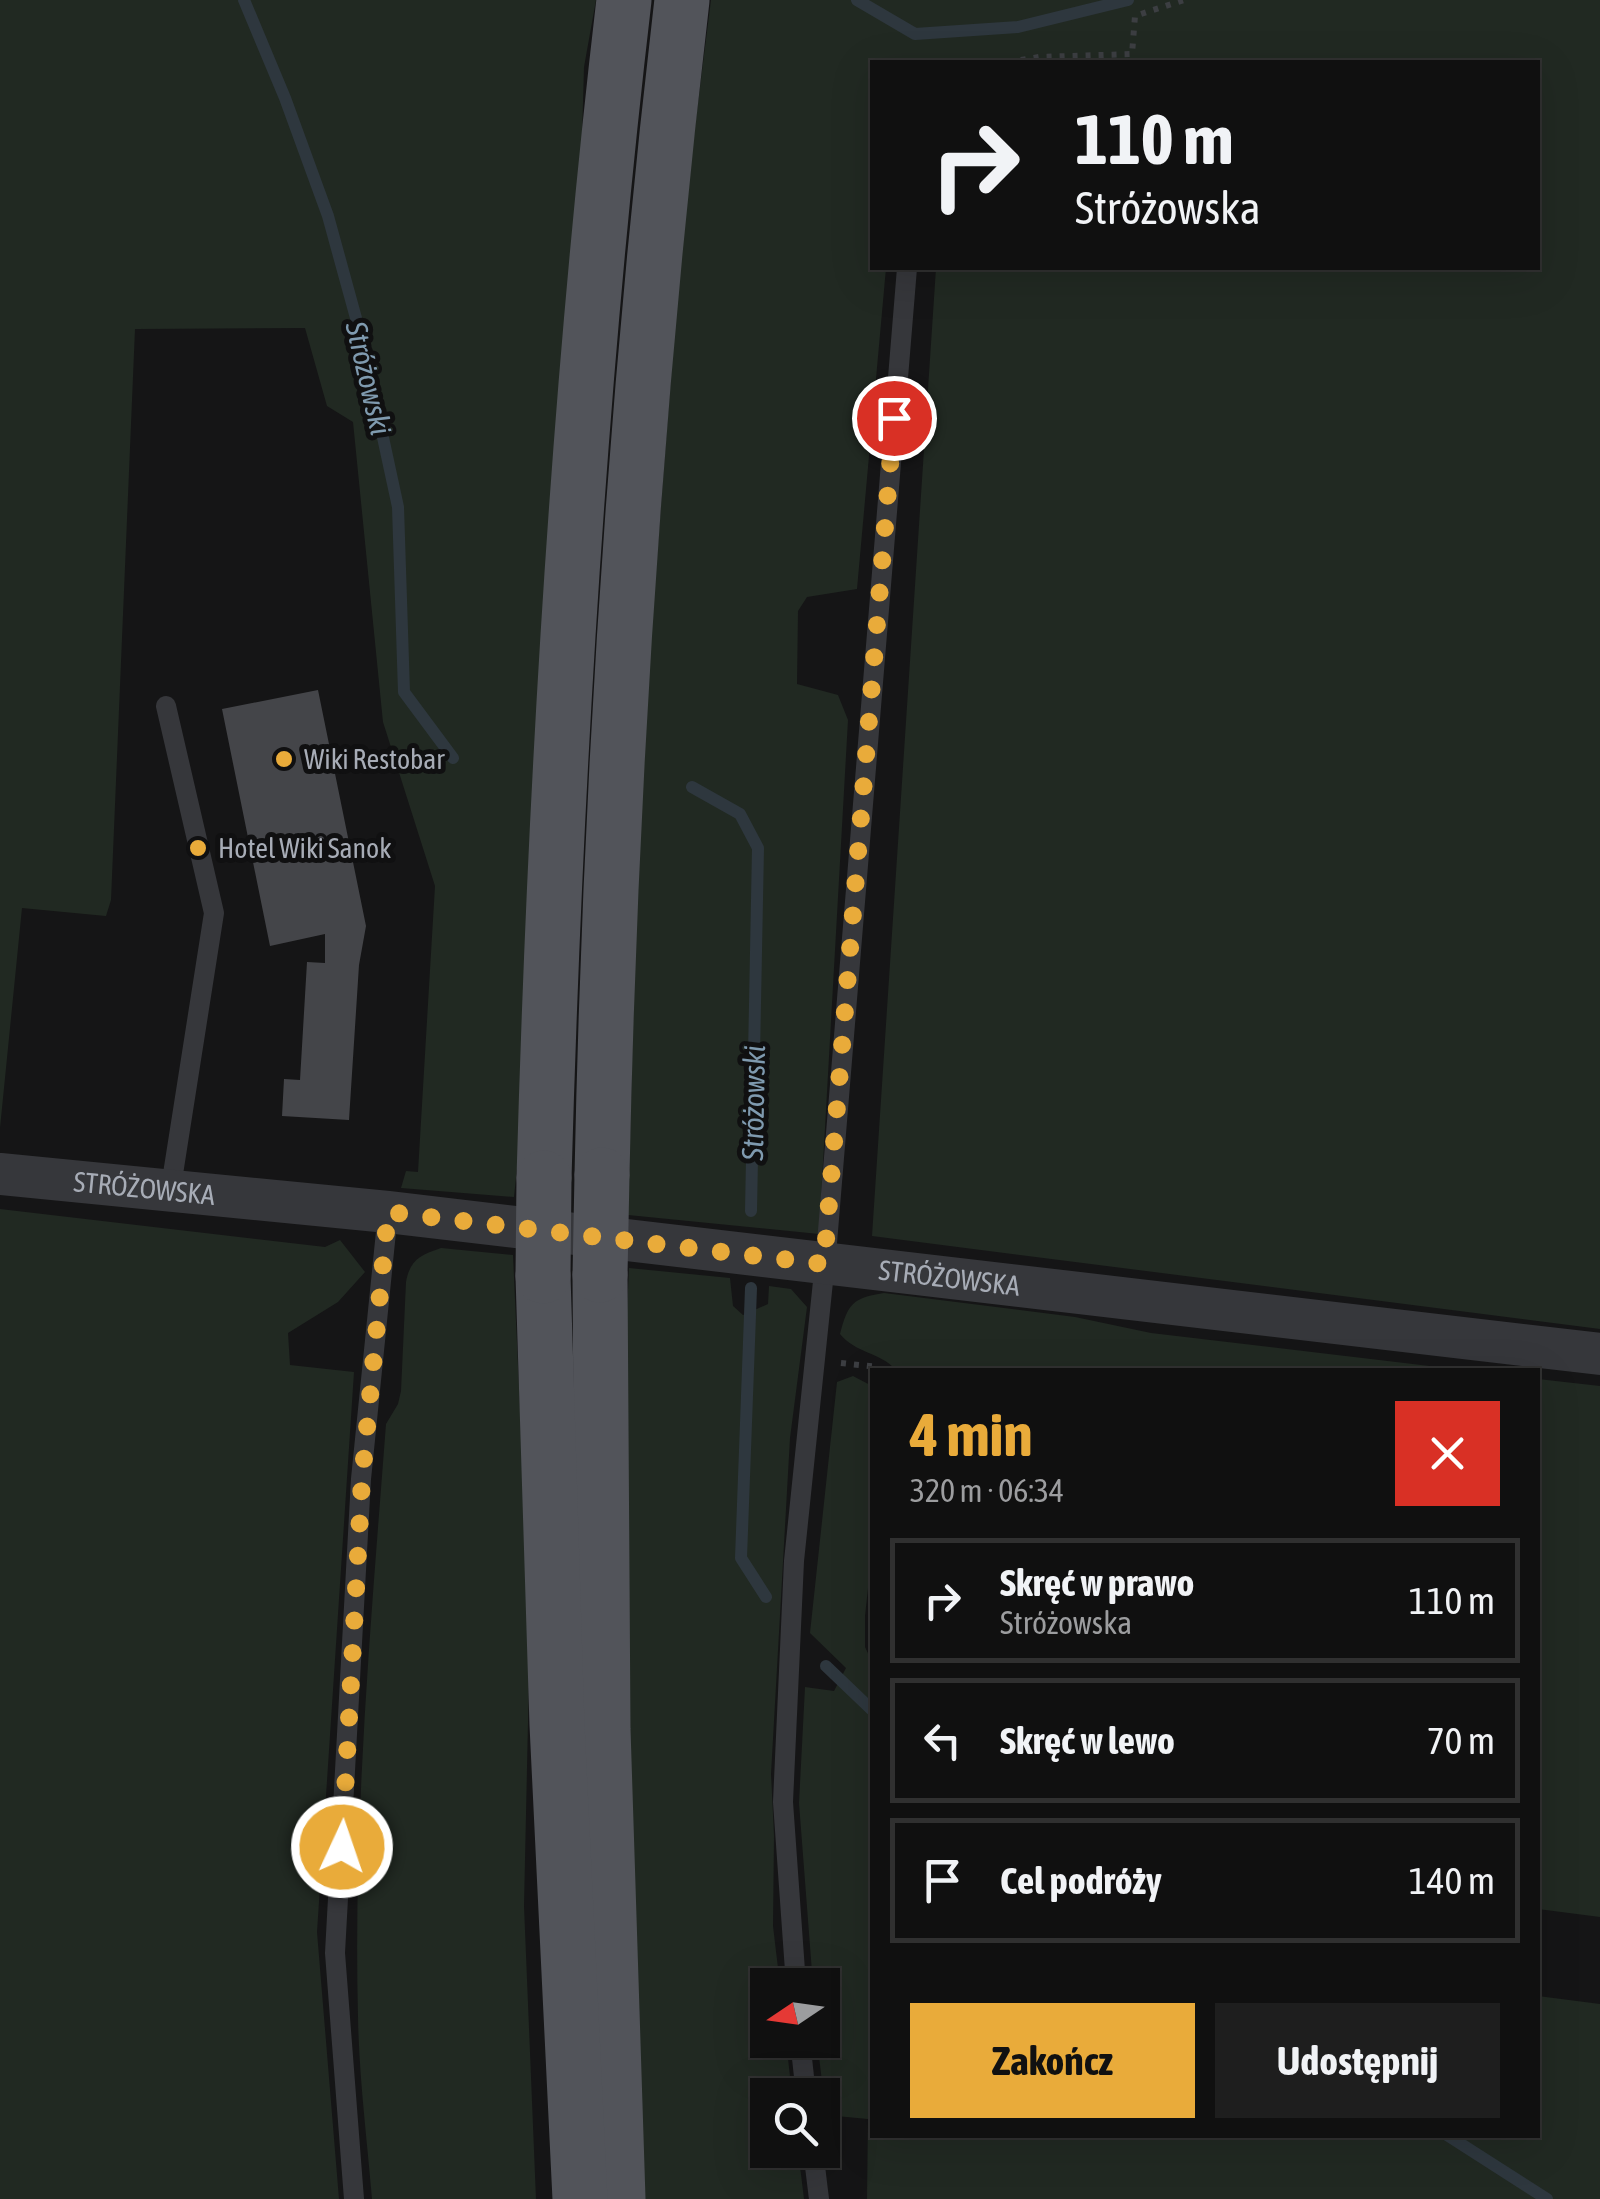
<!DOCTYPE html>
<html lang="pl">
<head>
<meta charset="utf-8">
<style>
  body { margin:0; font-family:"Asap Condensed",sans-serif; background:#1e1e1e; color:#f1f3f6; height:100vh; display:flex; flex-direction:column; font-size:38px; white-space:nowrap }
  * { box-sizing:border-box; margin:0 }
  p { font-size:32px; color:#9c9d9f }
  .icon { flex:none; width:55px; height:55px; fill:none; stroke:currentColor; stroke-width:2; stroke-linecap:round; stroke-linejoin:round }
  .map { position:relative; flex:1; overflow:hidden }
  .sheet { position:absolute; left:870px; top:1368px; width:670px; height:770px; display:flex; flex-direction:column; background:#101010; border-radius:0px; box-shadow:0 10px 40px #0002,0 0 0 2px #303030 }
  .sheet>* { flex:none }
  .guide { position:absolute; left:870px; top:60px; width:670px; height:210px; border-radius:0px; box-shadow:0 10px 40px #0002,0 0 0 2px #303030; background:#101010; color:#f1f3f6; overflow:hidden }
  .needle { width:65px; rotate:257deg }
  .tools { position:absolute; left:750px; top:1968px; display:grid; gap:20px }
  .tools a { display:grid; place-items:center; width:90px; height:90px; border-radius:0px; background:#101010; box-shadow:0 10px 40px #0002,0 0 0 2px #303030; font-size:50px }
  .pin { position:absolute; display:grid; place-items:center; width:85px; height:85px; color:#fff; margin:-42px; border:5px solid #fff; border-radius:50%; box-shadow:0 2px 10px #0007 }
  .me { position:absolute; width:110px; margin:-55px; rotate:3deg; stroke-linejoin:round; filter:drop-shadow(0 0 8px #0008) }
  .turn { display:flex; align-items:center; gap:35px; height:210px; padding:0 40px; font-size:45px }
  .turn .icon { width:130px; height:130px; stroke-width:2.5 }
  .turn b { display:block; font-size:70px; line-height:85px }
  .round { display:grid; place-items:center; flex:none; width:105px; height:105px; border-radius:0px; background:#1e1e1e }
  .headline { display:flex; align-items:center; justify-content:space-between; height:170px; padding:0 40px }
  h1 { font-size:60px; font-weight:700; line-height:75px; color:#e9ab3a }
  .cta { display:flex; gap:20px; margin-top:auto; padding:20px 40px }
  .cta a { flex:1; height:115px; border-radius:0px; background:#e9ab3a; color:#111; font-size:40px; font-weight:700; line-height:115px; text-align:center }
  .cta a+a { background:#1e1e1e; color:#f1f3f6 }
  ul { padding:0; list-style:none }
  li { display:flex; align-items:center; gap:30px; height:125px; margin:0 20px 15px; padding:0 20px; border:5px solid #303030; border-radius:0px }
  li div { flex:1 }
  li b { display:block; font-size:38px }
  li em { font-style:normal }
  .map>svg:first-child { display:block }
</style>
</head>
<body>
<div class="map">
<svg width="1600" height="2199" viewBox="0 0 1600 2199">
  <rect width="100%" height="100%" fill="#151516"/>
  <!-- green -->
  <g fill="#212922">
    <polygon points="0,0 596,0 584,67 581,174 524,1100 514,1197 401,1188 406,1171 418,1172 435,886 383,722 353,422 327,406 305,328 135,329 111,900 106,916 22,908 0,1128"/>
    <polygon points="711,0 1600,0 1600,1329 872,1236 936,268 1538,268 1538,62 872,62 872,268 886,268 857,589 807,597 798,611 797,684 838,695 848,720 819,1234 628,1215 639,789 683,221"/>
    <polygon points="0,1209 325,1247 340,1240 365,1272 338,1302 288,1333 290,1365 354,1372 317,1932 339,2199 0,2199"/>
    <path d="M 441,1248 L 513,1255 L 530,1631 L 524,1906 L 536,2199 L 372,2199 C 367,2139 359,2077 358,2017 C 353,1819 371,1621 386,1424 L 398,1404 L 401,1391 L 406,1282 C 410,1260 420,1255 441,1248 Z"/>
    <path d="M 629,1268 L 730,1278 L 733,1306 L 743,1315 L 768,1304 L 769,1286 L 791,1289 L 807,1307 L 790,1438 L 771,1774 L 774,1835 L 773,1926 L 780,1985 L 768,1985 L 768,2040 L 786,2040 L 792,2095 L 768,2095 L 768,2150 L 798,2150 L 804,2199 L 644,2199 C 636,1889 612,1578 629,1268 Z"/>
    <path d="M 884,1293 L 1075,1317 L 1151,1333 L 1463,1370 L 896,1370 C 880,1352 855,1353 840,1334 C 848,1304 852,1298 884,1293 Z"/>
    <polygon points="853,1376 872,1386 872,1551 865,1616 865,1647 872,1662 872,2135 1538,2135 1538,1996 1600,2004 1600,2199 867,2199 868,2119 826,2115 817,2040 822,2040 822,1985 813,1985 799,1803 805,1687 834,1691 846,1668 810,1633 837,1382"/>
    <polygon points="1538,1379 1600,1386 1600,1917 1538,1909"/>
  </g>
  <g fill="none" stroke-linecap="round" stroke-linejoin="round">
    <!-- stream -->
    <g stroke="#2e373e" stroke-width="12">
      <polyline points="244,0 285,98 328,216 362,340 398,507 404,692 453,758"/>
      <polyline points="857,0 915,34 1018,27 1128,0"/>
      <polyline points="692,787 740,814 758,848 751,1211"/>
      <polyline points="751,1288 741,1558 766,1597"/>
      <polyline points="826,1666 872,1710"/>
      <polyline points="1447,2135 1547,2199"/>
    </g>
  </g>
  <!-- building -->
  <polygon fill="#444549" points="318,690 366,926 359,965 349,1120 282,1116 284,1079 300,1080 307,962 325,963 325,934 270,946 222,709"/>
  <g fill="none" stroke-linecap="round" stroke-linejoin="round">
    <!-- path -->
    <g stroke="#3c3e42" stroke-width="6" stroke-dasharray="5 8" stroke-linecap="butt">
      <polyline points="1008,62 1039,57 1132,54 1135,16 1184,0"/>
      <polyline points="841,1363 878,1367 881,1370"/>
    </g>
    <!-- service -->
    <g stroke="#36373b" stroke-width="20">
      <polyline points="166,706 214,913 170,1193"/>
      <polyline points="796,1985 783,1802 794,1561 827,1243 907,268"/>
      <polyline points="800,2040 806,2095"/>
      <polyline points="813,2150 819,2199"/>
      <polyline points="354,2199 335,1953 361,1479 388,1212"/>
    </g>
    <!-- minor -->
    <path stroke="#36373b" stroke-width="42" id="s1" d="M 0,1174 L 388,1212 L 1600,1354"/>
    <!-- primary -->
    <g stroke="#52545a" stroke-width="55">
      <path d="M 602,1175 C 610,782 636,390 682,0"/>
      <path d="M 544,1178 C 555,784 578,391 624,0"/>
      <polyline points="600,1275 603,1729 618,2199"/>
      <polyline points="543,1276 557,1725 580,2199"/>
    </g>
    <!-- primary-bridge -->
    <g stroke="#52545a" stroke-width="55">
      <polyline points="600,1275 602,1175"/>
      <polyline points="543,1276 544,1178"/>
    </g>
  </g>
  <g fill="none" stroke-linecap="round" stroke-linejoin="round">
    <!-- route -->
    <polyline stroke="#e9ab3a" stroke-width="18" stroke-dasharray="0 32.4" points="342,1847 362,1479 388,1212 824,1264 894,418"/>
  </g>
  <!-- markers -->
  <g fill="#e9ab3a" stroke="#101011" stroke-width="4">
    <circle cx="284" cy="759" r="10"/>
    <circle cx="198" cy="848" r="10"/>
  </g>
  <g text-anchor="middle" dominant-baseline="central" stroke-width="10" stroke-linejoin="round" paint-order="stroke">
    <!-- poi labels -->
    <g font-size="28" fill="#a7acb6" stroke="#101011" text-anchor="start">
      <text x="304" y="759">Wiki Restobar</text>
      <text x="218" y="848">Hotel Wiki Sanok</text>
    </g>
    <!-- street labels -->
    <g font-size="28" fill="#a7acb6" stroke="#101011">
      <text stroke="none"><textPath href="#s1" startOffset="145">STRÓŻOWSKA</textPath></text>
      <text stroke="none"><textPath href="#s1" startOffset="955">STRÓŻOWSKA</textPath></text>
    </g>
    <!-- water labels -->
    <g font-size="30" font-style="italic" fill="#7f9aaf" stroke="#101011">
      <text transform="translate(369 378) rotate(77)">Stróżowski</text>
      <text transform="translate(753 1103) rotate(-89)">Stróżowski</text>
    </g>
  </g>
</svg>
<div class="tools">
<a><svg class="needle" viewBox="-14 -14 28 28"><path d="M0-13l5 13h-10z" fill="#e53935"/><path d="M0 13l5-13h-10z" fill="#9c9d9f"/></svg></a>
<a><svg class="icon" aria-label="search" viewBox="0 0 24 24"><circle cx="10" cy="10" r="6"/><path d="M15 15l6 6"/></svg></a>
</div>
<div class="pin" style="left:894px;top:418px;background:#d93025"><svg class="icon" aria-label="arrive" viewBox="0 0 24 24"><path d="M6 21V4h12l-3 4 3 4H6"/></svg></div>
<svg class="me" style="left:342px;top:1847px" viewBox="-20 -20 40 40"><circle r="17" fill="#e9ab3a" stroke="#fff" stroke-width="3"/><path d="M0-11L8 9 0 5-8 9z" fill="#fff"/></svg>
<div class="guide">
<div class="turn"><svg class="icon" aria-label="right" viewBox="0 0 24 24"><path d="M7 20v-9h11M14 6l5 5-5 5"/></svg><div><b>110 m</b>Stróżowska</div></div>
</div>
<section class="sheet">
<div class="headline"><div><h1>4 min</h1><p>320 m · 06:34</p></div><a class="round" style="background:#d93025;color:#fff"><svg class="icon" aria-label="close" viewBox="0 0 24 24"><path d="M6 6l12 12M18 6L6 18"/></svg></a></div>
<ul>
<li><svg class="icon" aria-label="right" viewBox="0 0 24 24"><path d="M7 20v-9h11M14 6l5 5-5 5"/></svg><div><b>Skręć w prawo</b><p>Stróżowska</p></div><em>110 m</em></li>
<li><svg class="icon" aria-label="left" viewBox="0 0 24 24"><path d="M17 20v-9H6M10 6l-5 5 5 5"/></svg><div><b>Skręć w lewo</b></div><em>70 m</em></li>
<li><svg class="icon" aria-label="arrive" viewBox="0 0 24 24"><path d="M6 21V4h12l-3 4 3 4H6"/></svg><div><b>Cel podróży</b></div><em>140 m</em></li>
</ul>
<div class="cta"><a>Zakończ</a><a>Udostępnij</a></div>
</section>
</div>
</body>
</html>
